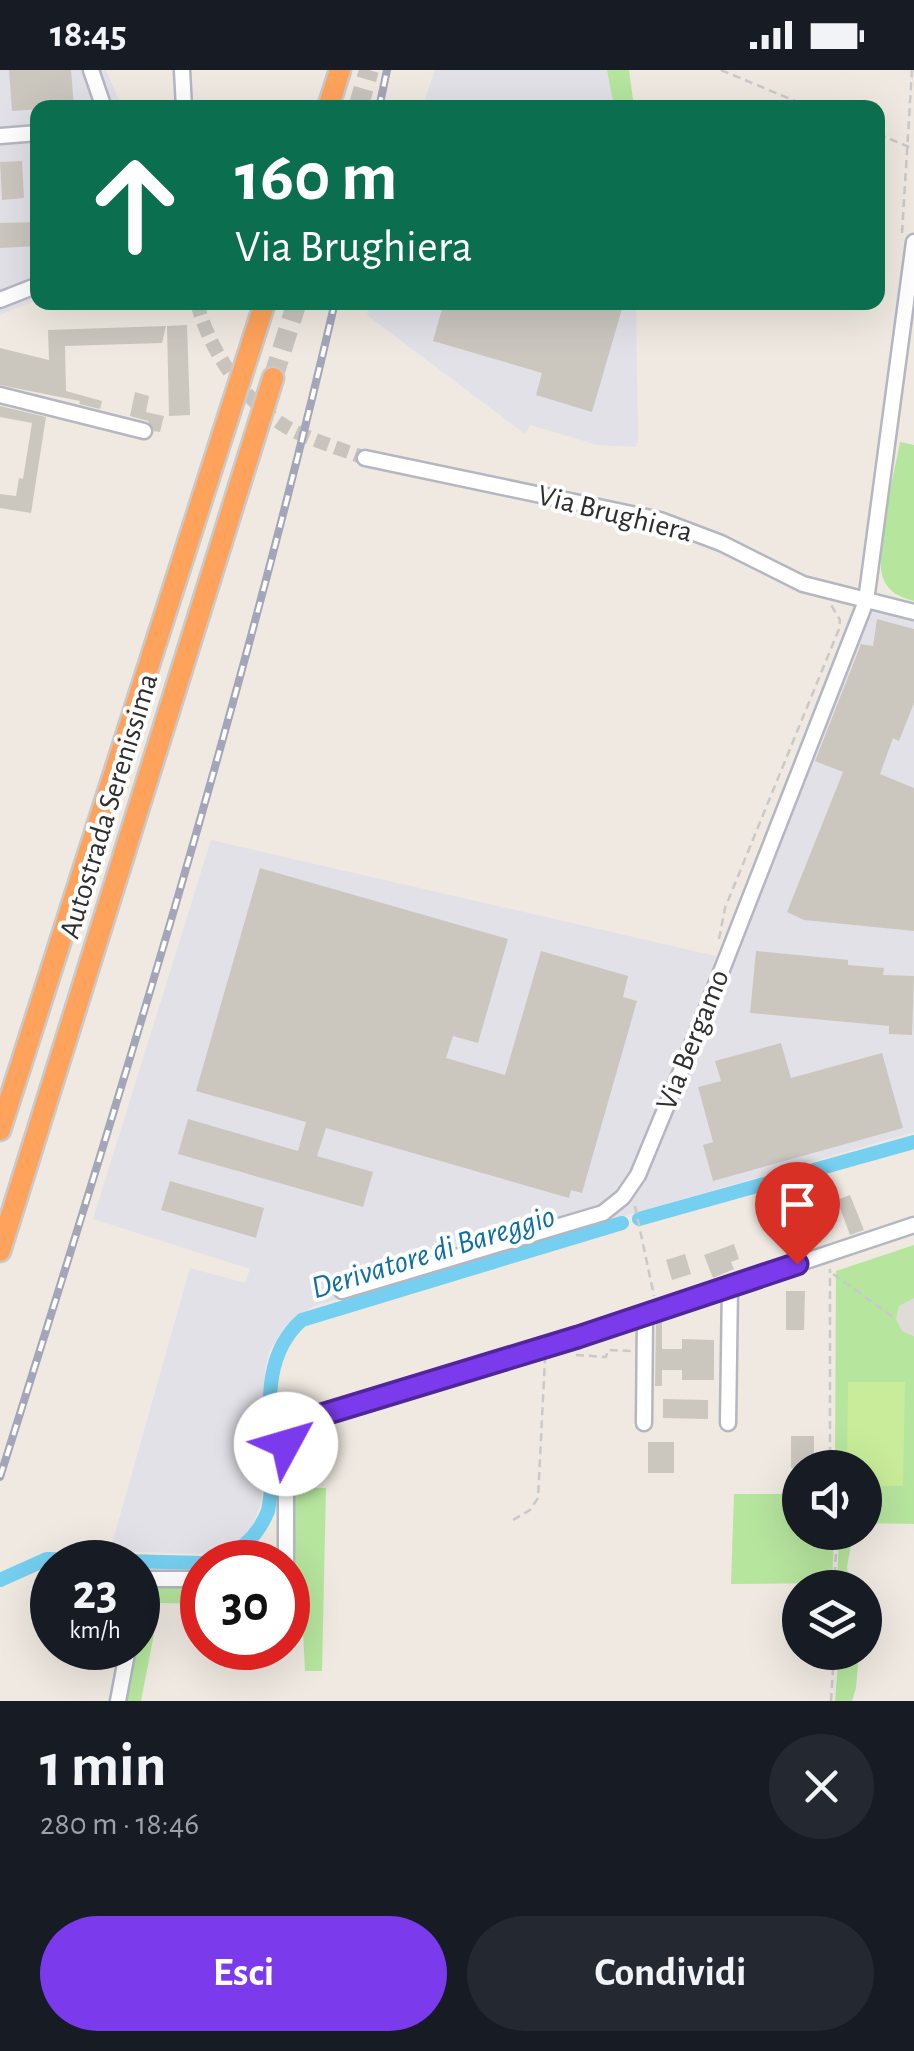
<!DOCTYPE html>
<html lang="it">
<head>
<meta charset="utf-8">
<style>
  body { margin:0; font-family:"Alegreya Sans",sans-serif; background:#242831; color:#f1f3f6; height:100vh; display:flex; flex-direction:column; font-size:38px; white-space:nowrap }
  * { box-sizing:border-box; margin:0 }
  p { font-size:32px; color:#9ea1a6 }
  .icon { flex:none; width:55px; height:55px; fill:none; stroke:currentColor; stroke-width:2; stroke-linecap:round; stroke-linejoin:round }
  .map { position:relative; height:1631px; overflow:hidden }
  .panel { display:flex; flex-direction:column; background:#171b24; flex:1 }
  .panel>* { flex:none }
  .banner { position:absolute; left:30px; top:30px; width:855px; height:210px; border-radius:20px; box-shadow:0 10px 40px #0002; background:#0b6e4f; color:#fff; overflow:hidden }
  .fabs { position:absolute; left:782px; top:1380px; display:grid; gap:20px }
  .fabs a { display:grid; place-items:center; width:100px; height:100px; border-radius:50%; background:#171b24; box-shadow:0 10px 40px #0002; font-size:50px }
  .speed { position:absolute; left:30px; top:1470px; display:flex; gap:20px; font-size:50px; font-weight:700; text-align:center }
  .speed>* { display:grid; place-content:center; width:130px; height:130px; border-radius:50%; background:#171b24; box-shadow:0 10px 40px #0002; line-height:1 }
  .speed small { font-size:25px; font-weight:400 }
  .speed .limit { border:15px solid #d22; background:#fff; color:#111 }
  .pin { position:absolute; display:grid; place-items:center; width:85px; height:85px; color:#fff; margin:-102px -42px; border-radius:50% 50% 50% 0; rotate:-45deg; box-shadow:0 0 10px #0007 }
  .pin .icon { rotate:45deg }
  .me { position:absolute; width:110px; margin:-55px; rotate:51deg; stroke-linejoin:round; filter:drop-shadow(0 0 8px #0008) }
  .turn { display:flex; align-items:center; gap:35px; height:210px; padding:0 40px; font-size:45px }
  .turn .icon { width:130px; height:130px; stroke-width:2.5 }
  .turn b { display:block; font-size:70px; line-height:85px }
  .round { display:grid; place-items:center; flex:none; width:105px; height:105px; border-radius:52px; background:#242831 }
  .head { display:flex; align-items:center; justify-content:space-between; height:170px; padding:0 40px }
  h1 { font-size:60px; font-weight:700; line-height:75px }
  .cta { display:flex; gap:20px; margin-top:auto; padding:20px 40px }
  .cta a { flex:1; height:115px; border-radius:60px; background:#7c3aed; color:#fff; font-size:40px; font-weight:700; line-height:115px; text-align:center }
  .cta a+a { background:#242831; color:#f1f3f6 }
  .status { display:flex; justify-content:space-between; align-items:center; height:70px; padding:0 50px; background:#171b24; direction:ltr }
  .status svg { height:28px; fill:currentColor }
  .map>svg:first-child { display:block }
</style>
</head>
<body>
<div class="status"><b>18:45</b><svg viewBox="0 0 49 12"><path d="M0 12V9h3v3zM5 12V6h3v6zM10 12V3h3v9zM15 12V0h3v12zM26 1h20v11H26zM47 4h2v5h-2z"/></svg></div>
<div class="map">
<svg width="914" height="1631" viewBox="0 0 914 1631">
  <rect width="100%" height="100%" fill="#efe9e1"/>
  <!-- industrial -->
  <g fill="#e3e1e8">
    <polygon points="0,0 106,0 122,37 38,38 37,230 0,245"/>
    <polygon points="435,0 607,0 614,37 422,38"/>
    <polygon points="370,232 636,233 638,372 635,377 597,375 530,355 525,364 367,245"/>
    <polygon points="858,535 914,548 914,1062 314,1236 285,1256 269,1282 265,1298 261,1431 253,1455 244,1466 234,1477 208,1484 110,1481 190,1198 245,1213 250,1199 93,1149 211,770 720,887"/>
  </g>
  <!-- green -->
  <g fill="#b6e59e">
    <polygon points="607,0 629,0 634,37 614,37"/>
    <path d="M 900,372 L 914,375 L 914,531 C 901,528 888,522 883,508 C 874,485 895,400 900,372 Z"/>
    <polygon points="914,1175 914,1454 865,1453 865,1398 835,1398 835,1392 836,1201"/>
    <polygon points="294,1418 326,1418 322,1601 305,1601 302,1539 288,1538"/>
    <polygon points="734,1424 800,1424 800,1462 834,1463 832,1513 731,1514"/>
    <polygon points="839,1463 853,1463 847,1497 850,1517 837,1517"/>
    <polygon points="202,1512 202,1534 160,1533 141,1631 123,1631 131,1578 138,1578 138,1538 145,1515"/>
    <polygon points="839,1582 859,1583 856,1618 852,1631 835,1631"/>
  </g>
  <!-- pitch -->
  <polygon fill="#c9ec9a" points="848,1312 905,1312 903,1416 865,1416 865,1398 847,1397"/>
  <!-- plaza -->
  <polygon fill="#dfdcd8" points="914,1228 914,1266 913,1266 902,1261 896,1249 899,1236"/>
  <g fill="none" stroke-linecap="round" stroke-linejoin="round">
    <!-- canal -->
    <g stroke="#75cff0" stroke-width="14">
      <polyline points="639,1149 914,1072"/>
      <path d="M 207,1492 C 237,1485 256,1470 268,1441 C 281,1379 248,1297 302,1250 L 622,1153"/>
      <polyline points="0,1510 47,1489 202,1493"/>
    </g>
  </g>
  <!-- building -->
  <g fill="#cbc7bf">
    <polygon points="9,0 71,0 74,37 12,41"/>
    <polygon points="22,91 24,128 2,130 0,92"/>
    <polygon points="38,152 38,176 0,178 0,153"/>
    <polygon points="444,232 624,232 592,342 536,325 542,303 433,271"/>
    <polygon points="187,255 190,345 169,346 167,256"/>
    <polygon points="166,256 162,273 65,276 66,321 102,331 100,339 79,334 80,331 0,315 0,278 49,290 48,260"/>
    <polygon points="135,322 149,326 146,342 164,346 160,362 154,361 148,351 130,346"/>
    <polygon points="0,336 46,347 31,443 0,438 0,424 16,426 19,408 23,409 32,353 0,347"/>
    <polygon points="877,549 914,559 914,633 899,671 893,668 880,704 914,718 914,861 804,850 787,842 843,702 815,691 861,574 873,576"/>
    <polygon points="260,798 508,869 478,973 453,966 446,988 505,1005 541,881 628,906 623,927 637,931 582,1123 571,1120 569,1128 326,1058 317,1086 373,1102 363,1137 178,1084 188,1049 298,1081 306,1052 196,1021"/>
    <polygon points="756,881 848,890 848,895 884,898 883,905 914,906 912,965 889,964 889,956 750,943"/>
    <polygon points="781,973 791,1008 882,983 903,1058 713,1111 703,1075 713,1072 698,1017 721,1011 715,991"/>
    <polygon points="170,1111 264,1138 256,1168 161,1140"/>
    <polygon points="850,1125 864,1160 850,1165 837,1130"/>
    <polygon points="734,1174 739,1189 731,1192 734,1199 713,1208 704,1185"/>
    <polygon points="685,1184 691,1204 672,1210 666,1190"/>
    <polygon points="786,1221 805,1221 804,1260 786,1260"/>
    <polygon points="656,1252 662,1252 662,1279 682,1279 682,1269 714,1270 714,1310 682,1310 682,1300 662,1300 662,1316 655,1316"/>
    <polygon points="663,1329 708,1330 708,1349 663,1348"/>
    <rect x="791" y="1366" width="23" height="32"/>
    <rect x="648" y="1372" width="26" height="31"/>
  </g>
  <g fill="none" stroke-linecap="round" stroke-linejoin="round">
    <!-- minor-tunnel -->
    <path stroke="#c8c4bd" stroke-width="14" stroke-dasharray="14 7" stroke-linecap="butt" d="M 197,232 C 208,280 248,337 292,360 C 315,371 341,379 365,388"/>
    <!-- highway-tunnel -->
    <g stroke="#c8c4bd" stroke-width="20" stroke-dasharray="20 10" stroke-linecap="butt">
      <polyline points="358,38 369,0"/>
      <polyline points="273,308 297,232"/>
    </g>
    <defs>
      <g id="minor">
        <polyline points="91,0 104,38"/>
        <polyline points="182,0 184,38"/>
        <polyline points="0,66 38,63"/>
        <polyline points="0,230 38,215"/>
        <polyline points="0,325 144,361"/>
        <polyline points="365,388 660,450 721,473 803,514 914,542"/>
        <polyline points="342,1221 603,1143 623,1127 638,1105 707,938 866,531 914,172"/>
        <polyline points="644,1353 645,1244"/>
        <polyline points="728,1353 730,1216"/>
        <polyline points="286,1492 286,1375 298,1354 578,1267 914,1155"/>
        <polyline points="138,1521 147,1509 202,1509"/>
        <polyline points="118,1631 128,1578"/>
      </g>
      <g id="highway">
        <polyline points="328,38 340,0"/>
        <polyline points="0,1060 265,232"/>
        <polyline points="0,1181 273,308"/>
      </g>
    </defs>
    <!-- minor casing -->
    <use href="#minor" stroke="#b4b7c1" stroke-width="19"/>
    <!-- highway casing -->
    <use href="#highway" stroke="#c9c9c9" stroke-width="25"/>
    <!-- path -->
    <g stroke="#c9c9c9" stroke-width="2.5" stroke-dasharray="8 5" stroke-linecap="butt">
      <polyline points="721,0 812,38"/>
      <polyline points="878,64 914,79"/>
      <polyline points="902,163 912,0"/>
      <polyline points="719,869 725,838 839,559 840,550 830,533"/>
      <polyline points="635,1136 654,1226"/>
      <polyline points="833,1204 896,1249"/>
      <polyline points="576,1285 606,1287 608,1280 632,1281"/>
      <polyline points="830,1398 830,1199"/>
      <polyline points="513,1450 530,1440 538,1428 545,1289"/>
      <polyline points="834,1518 837,1462"/>
      <polyline points="831,1631 834,1582"/>
    </g>
    <!-- minor -->
    <use href="#minor" stroke="#fff" stroke-width="14"/>
    <!-- highway -->
    <use href="#highway" stroke="#ffa35c" stroke-width="20"/>
    <defs>
      <g id="rail">
        <polyline points="379,38 387,0"/>
        <path d="M 0,1407 C 123,1018 243,629 335,232"/>
      </g>
    </defs>
    <!-- rail casing -->
    <use href="#rail" stroke="#a3a6b8" stroke-width="8"/>
    <!-- rail -->
    <use href="#rail" stroke="#fff" stroke-width="4" stroke-dasharray="11" stroke-linecap="butt"/>
  </g>
  <g fill="none" stroke-linecap="round" stroke-linejoin="round">
    <defs>
      <polyline id="route" points="286,1374 293,1359 305,1350 578,1267 797,1194"/>
    </defs>
    <!-- route casing -->
    <use href="#route" stroke="#51269a" stroke-width="25"/>
    <!-- route -->
    <use href="#route" stroke="#7c3aed" stroke-width="18"/>
  </g>
  <g text-anchor="middle" dominant-baseline="central" stroke-width="8" stroke-linejoin="round" paint-order="stroke">
    <!-- street labels -->
    <g font-size="30" fill="#2e2e2e" stroke="#fff">
      <text transform="translate(615 444) rotate(14)">Via Brughiera</text>
      <text transform="translate(109 736) rotate(-73)">Autostrada Serenissima</text>
      <text transform="translate(693 970) rotate(-68)">Via Bergamo</text>
    </g>
    <!-- water labels -->
    <g font-size="32" font-style="italic" fill="#0d6fa3" stroke="#fff">
      <text transform="translate(433 1182) rotate(-17)">Derivatore di Bareggio</text>
    </g>
  </g>
</svg>
<div class="fabs">
<a><svg class="icon" aria-label="sound" viewBox="0 0 24 24"><path d="M4 9h4l5-4v14l-5-4H4zM17 9q2 3 0 6"/></svg></a>
<a><svg class="icon" aria-label="layers" viewBox="0 0 24 24"><path d="M12 4l9 5-9 5-9-5zM3 14l9 5 9-5"/></svg></a>
</div>
<div class="speed"><div>23<small>km/h</small></div><div class="limit">30</div></div>
<div class="pin" style="left:797px;top:1194px;background:#d93025"><svg class="icon" aria-label="arrive" viewBox="0 0 24 24"><path d="M6 21V4h12l-3 4 3 4H6"/></svg></div>
<svg class="me" style="left:286px;top:1374px" viewBox="-20 -20 40 40"><circle r="19" fill="#fff"/><path d="M0-13L10 11 0 6-10 11z" fill="#7c3aed"/></svg>
<div class="banner">
<div class="turn"><svg class="icon" aria-label="ahead" viewBox="0 0 24 24"><path d="M12 20V5M6 11l6-6 6 6"/></svg><div><b>160 m</b>Via Brughiera</div></div>
</div>
</div>
<section class="panel">
<div class="head"><div><h1>1 min</h1><p>280 m · 18:46</p></div><a class="round"><svg class="icon" aria-label="close" viewBox="0 0 24 24"><path d="M6 6l12 12M18 6L6 18"/></svg></a></div>
<div class="cta"><a>Esci</a><a>Condividi</a></div>
</section>
</body>
</html>
